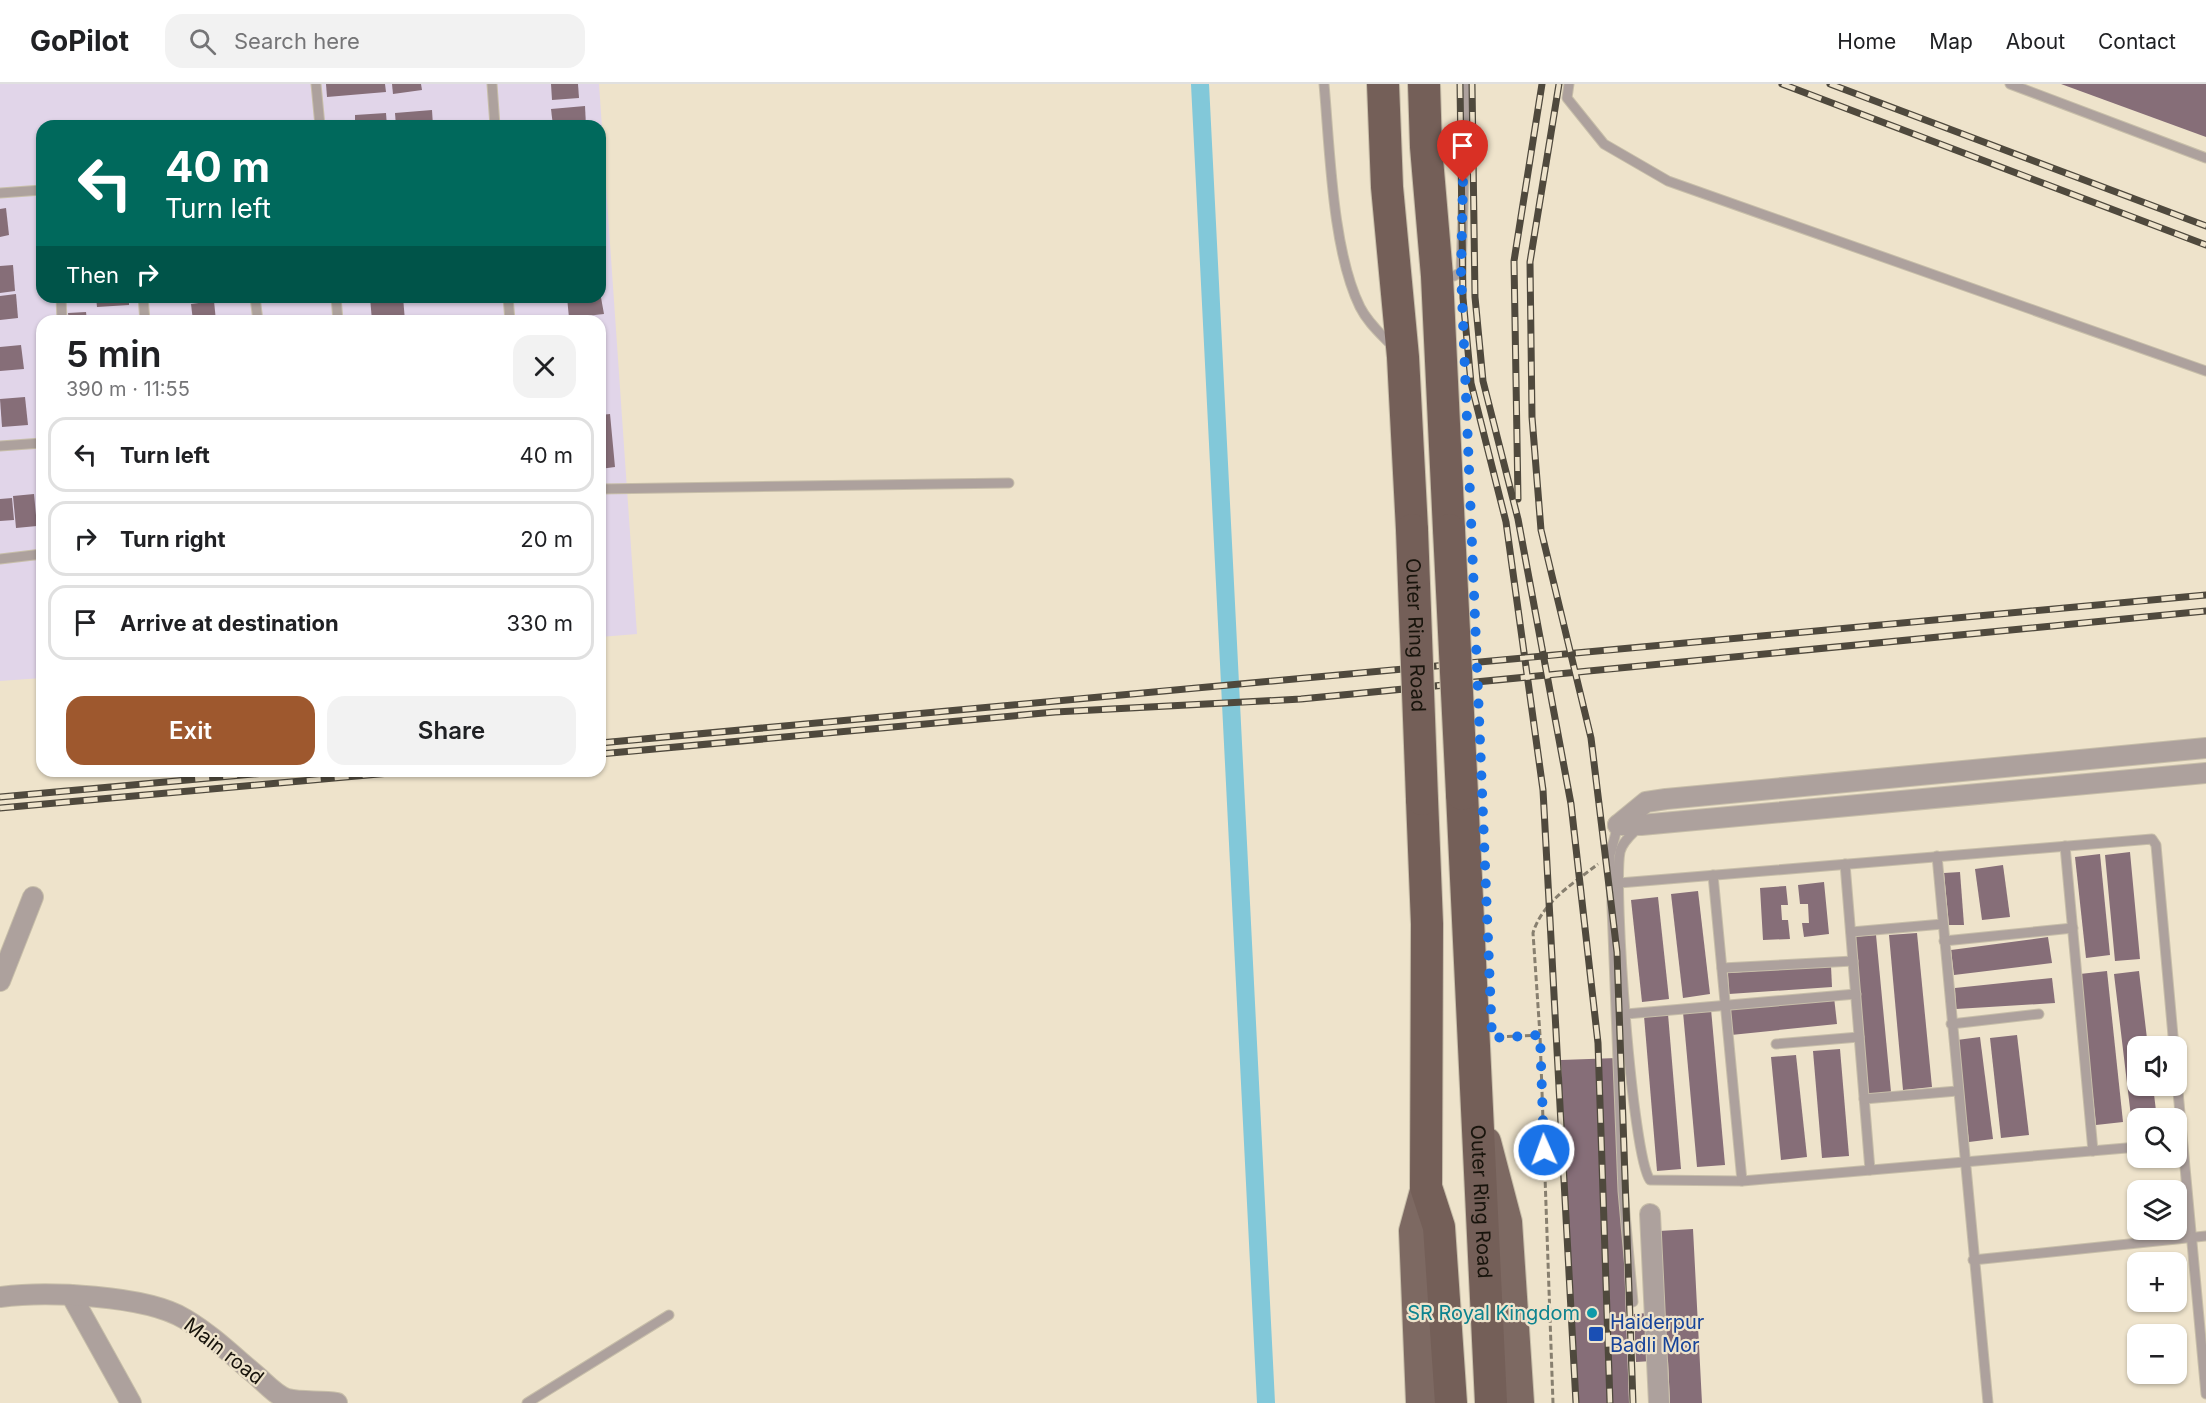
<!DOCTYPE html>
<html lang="en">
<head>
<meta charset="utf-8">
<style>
  body { margin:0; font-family:Inter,sans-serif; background:#f2f2f2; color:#202124; height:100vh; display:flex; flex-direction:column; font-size:22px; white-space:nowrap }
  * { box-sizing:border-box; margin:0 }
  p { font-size:20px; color:#757577 }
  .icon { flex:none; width:33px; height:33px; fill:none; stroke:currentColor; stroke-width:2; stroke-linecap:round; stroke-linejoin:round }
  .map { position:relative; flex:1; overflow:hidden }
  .panel { position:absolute; left:36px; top:231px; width:570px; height:462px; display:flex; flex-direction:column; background:#fff; border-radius:18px; box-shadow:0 2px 4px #0004 }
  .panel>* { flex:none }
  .hud { position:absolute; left:36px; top:36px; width:570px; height:183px; border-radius:18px; box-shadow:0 2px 4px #0004; background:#00695c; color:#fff; overflow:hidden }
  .tools { position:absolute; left:2127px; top:952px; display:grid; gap:12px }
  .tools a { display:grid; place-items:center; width:60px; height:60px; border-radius:12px; background:#fff; box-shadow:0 2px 4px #0004; font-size:30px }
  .pin { position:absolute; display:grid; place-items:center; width:51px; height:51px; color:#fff; margin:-62px -26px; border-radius:50% 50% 50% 0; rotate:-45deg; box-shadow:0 0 6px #0007 }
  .pin .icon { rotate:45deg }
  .me { position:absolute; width:66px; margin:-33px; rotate:358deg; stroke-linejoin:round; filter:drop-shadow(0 0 4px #0008) }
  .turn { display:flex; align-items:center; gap:21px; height:126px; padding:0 30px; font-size:27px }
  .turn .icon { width:78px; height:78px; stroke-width:2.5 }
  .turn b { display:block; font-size:42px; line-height:51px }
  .then { display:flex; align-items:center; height:57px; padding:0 30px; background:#0003; gap:12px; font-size:22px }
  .round { display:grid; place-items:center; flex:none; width:63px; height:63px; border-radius:18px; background:#f2f2f2 }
  .summary { display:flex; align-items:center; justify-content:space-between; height:102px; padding:0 30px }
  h1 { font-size:36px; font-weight:600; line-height:45px }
  .button { display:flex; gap:12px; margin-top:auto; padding:12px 30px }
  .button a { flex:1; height:69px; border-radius:18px; background:#9e582e; color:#fff; font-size:24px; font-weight:600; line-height:69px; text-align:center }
  .button a+a { background:#f2f2f2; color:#202124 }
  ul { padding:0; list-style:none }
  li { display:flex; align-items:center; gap:18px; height:75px; margin:0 12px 9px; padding:0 18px; border:3px solid #e0e0e0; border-radius:18px }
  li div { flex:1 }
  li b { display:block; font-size:22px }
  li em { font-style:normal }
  header { display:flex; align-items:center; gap:36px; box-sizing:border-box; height:84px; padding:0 30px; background:#fff; border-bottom:2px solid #e0e0e0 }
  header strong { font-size:28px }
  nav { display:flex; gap:33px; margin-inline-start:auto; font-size:21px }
  .search { width:420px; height:54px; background:#f2f2f2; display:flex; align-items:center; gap:15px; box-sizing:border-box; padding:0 21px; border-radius:18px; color:#757577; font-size:22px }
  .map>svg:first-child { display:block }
</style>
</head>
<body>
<header>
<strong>GoPilot</strong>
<div class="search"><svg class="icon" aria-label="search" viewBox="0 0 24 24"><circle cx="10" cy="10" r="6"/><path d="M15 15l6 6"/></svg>Search here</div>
<nav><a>Home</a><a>Map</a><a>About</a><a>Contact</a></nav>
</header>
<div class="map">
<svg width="2206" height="1319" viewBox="0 0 2206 1319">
  <rect width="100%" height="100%" fill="#eee3cb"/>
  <!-- industrial -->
  <path fill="#e1d5e9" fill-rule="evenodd" d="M 0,0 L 599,0 L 637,550 L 600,553 L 600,237 L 42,237 L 42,594 L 0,597 ZM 42,42 L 600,42 L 600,213 L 42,213 Z"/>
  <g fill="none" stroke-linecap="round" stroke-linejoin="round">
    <!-- canal -->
    <polyline stroke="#82c8d9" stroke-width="18" points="1200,0 1266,1319"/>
  </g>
  <!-- building -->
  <g fill="#866e78">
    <polygon points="326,0 385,0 386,8 327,13"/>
    <polygon points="392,0 421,0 422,6 393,10"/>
    <polygon points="551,0 578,0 579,14 552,16"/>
    <polygon points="2061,0 2206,0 2206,53"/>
    <polygon points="585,22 586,42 553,42 551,25"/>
    <polygon points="432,26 433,42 396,42 395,29"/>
    <polygon points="386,29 387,42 355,42 355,31"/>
    <polygon points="6,124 9,151 0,153 0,125"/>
    <polygon points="13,181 15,207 0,209 0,182"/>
    <polygon points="600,208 604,230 569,234 567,213 600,213"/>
    <polygon points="16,210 18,234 0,236 0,212"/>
    <polygon points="96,213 129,213 129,221 97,223"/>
    <polygon points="370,213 403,213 405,237 372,237"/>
    <polygon points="214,217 216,237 193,237 191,220"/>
    <polygon points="86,228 87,237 69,237 68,229"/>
    <polygon points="21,261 24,285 0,287 0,263"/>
    <polygon points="25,313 28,341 2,343 0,315"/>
    <polygon points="610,330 615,383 600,385 600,331"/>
    <polygon points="34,410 37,442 16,444 13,412"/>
    <polygon points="42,410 42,437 40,437 38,411"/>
    <polygon points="12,414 14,436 0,437 0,415"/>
    <polygon points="2130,768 2140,875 2115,877 2105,771"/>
    <polygon points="2100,770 2110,871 2086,874 2075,773"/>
    <polygon points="2003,781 2010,833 1982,836 1975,785"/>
    <polygon points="1960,788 1964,841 1949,841 1944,789"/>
    <polygon points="1824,798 1829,850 1804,853 1802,839 1809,839 1808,820 1800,820 1798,801"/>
    <polygon points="1786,802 1788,821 1781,821 1782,836 1788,836 1790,855 1763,856 1760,804"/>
    <polygon points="1698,807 1710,910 1683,914 1671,810"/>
    <polygon points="1658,813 1669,915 1642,918 1631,816"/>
    <polygon points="1917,849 1932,1003 1903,1006 1889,851"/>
    <polygon points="1876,851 1891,1008 1867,1010 1852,853"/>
    <polygon points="2048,853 2052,879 1954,891 1951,866"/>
    <polygon points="1831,882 1832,903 1729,910 1728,889"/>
    <polygon points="2107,887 2123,1038 2096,1041 2080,890"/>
    <polygon points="2139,887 2148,963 2138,963 2138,1002 2153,1002 2157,1035 2138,1035 2138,1040 2132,1041 2114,890"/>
    <polygon points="2052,894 2055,919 1956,925 1955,904"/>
    <polygon points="1834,913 1837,940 1731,951 1729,924"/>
    <polygon points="1711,925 1725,1081 1697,1083 1683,928"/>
    <polygon points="1668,930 1681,1085 1657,1087 1644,932"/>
    <polygon points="2017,951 2029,1051 2001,1054 1990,954"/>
    <polygon points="1980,953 1993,1055 1969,1058 1957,956"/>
    <polygon points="1840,965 1849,1072 1822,1074 1813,967"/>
    <polygon points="1796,971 1807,1073 1781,1076 1771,973"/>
    <polygon points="1617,974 1629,1319 1573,1319 1561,976"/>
    <polygon points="1693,1145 1702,1319 1670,1319 1668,1276 1636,1278 1634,1230 1663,1228 1659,1147"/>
  </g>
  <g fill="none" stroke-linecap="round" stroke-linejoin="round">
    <defs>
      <g id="service">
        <polyline points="316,0 320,42"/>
        <polyline points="492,0 495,42"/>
        <path d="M 1324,0 C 1330,65 1332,166 1360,223 C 1368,239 1381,250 1393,263"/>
        <polyline points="1569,0 1567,14 1604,60 1668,97 2206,287"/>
        <polyline points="2010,0 2206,74"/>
        <polyline points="0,109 42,106"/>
        <polyline points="1443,192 1454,192 1461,188 1467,0"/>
        <polyline points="61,213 62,237"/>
        <polyline points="143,213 145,237"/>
        <polyline points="255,213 258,237"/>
        <polyline points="336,213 338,237"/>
        <polyline points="508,213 510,237"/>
        <polyline points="0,362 42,359"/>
        <polyline points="600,405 1009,399"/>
        <polyline points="0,475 42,470"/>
        <polyline points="1618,741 1610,771 1623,1107 1633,1218"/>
        <path d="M 1639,743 C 1632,750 1622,758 1620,768 C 1613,805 1632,1072 1650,1096 L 1742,1097 L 2138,1063"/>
        <polyline points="2065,762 2093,1067"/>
        <polyline points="1937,772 1988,1319"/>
        <polyline points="1845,780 1870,1086"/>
        <polyline points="1713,791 1742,1097"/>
        <polyline points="1619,799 2152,755 2156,761 2174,963"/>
        <polyline points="1851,848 1943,840"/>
        <polyline points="1944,857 2073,844"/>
        <polyline points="1722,884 1853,877"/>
        <polyline points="1626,930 1856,910"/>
        <polyline points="1951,940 2039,930"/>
        <polyline points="1776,960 1859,953"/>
        <polyline points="2176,986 2206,1310"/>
        <polyline points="1864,1015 1957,1007"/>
        <polyline points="1973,1176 2206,1152"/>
        <polyline points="527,1319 669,1231"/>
      </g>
      <g id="minor">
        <polyline points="1618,741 1646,718 1666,715 2206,664"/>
        <polyline points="1618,741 1641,741 2206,689"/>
        <polyline points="0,897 33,813"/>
        <polyline points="1650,1130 1659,1319"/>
        <polyline points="71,1211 131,1319"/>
        <path d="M 0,1213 C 46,1207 146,1211 185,1235 C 212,1251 234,1273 257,1292 C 266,1300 276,1311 287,1315 C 302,1319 321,1316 337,1319"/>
      </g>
      <g id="primary">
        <polyline points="1486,1058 1507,1138 1519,1319"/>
        <polyline points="1421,1319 1414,1147 1426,1103"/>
      </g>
      <g id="trunk">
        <polyline points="1383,0 1387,103 1403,273 1412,446"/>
        <polyline points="1424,0 1426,63 1437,192 1449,446"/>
        <path id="s1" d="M 1462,710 L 1491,1319"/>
        <polyline points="1422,715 1427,840 1426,1103 1439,1143 1451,1319"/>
      </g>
    </defs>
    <!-- service casing -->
    <use href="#service" stroke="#c7bea9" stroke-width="11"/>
    <!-- minor casing -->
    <use href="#minor" stroke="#c7bea9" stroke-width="22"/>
    <!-- primary casing -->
    <use href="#primary" stroke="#c7bea9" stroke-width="32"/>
    <!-- trunk casing -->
    <use href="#trunk" stroke="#c7bea9" stroke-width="34"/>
    <!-- path -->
    <g stroke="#877f6f" stroke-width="3" stroke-dasharray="6 3" stroke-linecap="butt">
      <path d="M 1540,951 L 1533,849 C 1542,818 1574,799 1598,780"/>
      <polyline points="1498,953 1540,951 1553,1319"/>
    </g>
    <!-- service -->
    <use href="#service" stroke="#ada19d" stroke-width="9"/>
    <!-- minor -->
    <use href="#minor" stroke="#ada19d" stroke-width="20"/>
    <!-- primary -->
    <use href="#primary" stroke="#7d6962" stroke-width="30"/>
    <!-- trunk -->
    <use href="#trunk" stroke="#745f58" stroke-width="32"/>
    <defs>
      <g id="rail">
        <polyline points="1460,0 1463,214 1471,299 1506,438 1543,706 1576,1319"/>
        <polyline points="1472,0 1475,213 1483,297 1518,435 1571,720 1598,959 1610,1319"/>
        <polyline points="1559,0 1530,178 1532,333 1541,446 1591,654 1617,868 1633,1319"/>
        <polyline points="1782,0 2206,161"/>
        <polyline points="1830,0 2206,142"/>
        <polyline points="1518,415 1514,177 1542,0"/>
        <polyline points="600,659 2206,511"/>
        <polyline points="600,670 1055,628 1301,615 2206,527"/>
        <polyline points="0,713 287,687"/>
        <polyline points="0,724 412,687"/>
      </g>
    </defs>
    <!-- rail casing -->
    <use href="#rail" stroke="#4f493d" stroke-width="7"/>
    <!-- rail -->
    <use href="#rail" stroke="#eee3cb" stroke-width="4.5" stroke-dasharray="14" stroke-linecap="butt"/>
    <defs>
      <g id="trunk-bridge">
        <path id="s2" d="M 1412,446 L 1422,715"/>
        <polyline points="1449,446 1462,710"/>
      </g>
    </defs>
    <!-- trunk-bridge casing -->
    <use href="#trunk-bridge" stroke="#c7bea9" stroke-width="34" stroke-linecap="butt"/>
    <!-- trunk-bridge -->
    <use href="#trunk-bridge" stroke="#745f58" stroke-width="32"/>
  </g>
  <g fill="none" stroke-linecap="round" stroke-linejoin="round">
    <!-- route -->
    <polyline stroke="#1a73e8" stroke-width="10" stroke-dasharray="0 18" points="1463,98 1461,188 1492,954 1540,951 1544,1066"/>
  </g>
  <!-- markers -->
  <circle fill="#0f9aa8" stroke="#eee3cb" stroke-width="2" cx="1592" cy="1229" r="6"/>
  <rect fill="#1a4fb4" stroke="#eee3cb" stroke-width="2" x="1588" y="1242" width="16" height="16" rx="3"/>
  <g text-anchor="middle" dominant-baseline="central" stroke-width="4.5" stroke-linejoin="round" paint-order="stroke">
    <!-- street labels -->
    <g font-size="20" fill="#18140c" stroke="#eee3cb">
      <text stroke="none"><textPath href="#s2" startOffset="105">Outer Ring Road</textPath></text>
      <text stroke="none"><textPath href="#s1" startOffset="408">Outer Ring Road</textPath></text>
      <text transform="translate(224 1267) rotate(38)">Main road</text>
    </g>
    <!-- culture labels -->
    <g font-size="20" fill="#0d838f" stroke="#eee3cb" text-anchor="end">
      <text x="1580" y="1229">SR Royal Kingdom</text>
    </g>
    <!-- transit labels -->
    <g font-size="20" fill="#164399" stroke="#eee3cb" text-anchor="start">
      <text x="1610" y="1238">Haiderpur<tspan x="1610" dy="23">Badli Mor</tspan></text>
    </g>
  </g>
</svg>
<div class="tools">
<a><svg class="icon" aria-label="sound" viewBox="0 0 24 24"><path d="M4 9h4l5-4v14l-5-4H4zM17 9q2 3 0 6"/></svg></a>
<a><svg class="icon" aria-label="search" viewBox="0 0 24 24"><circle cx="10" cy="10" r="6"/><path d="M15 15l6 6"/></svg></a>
<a><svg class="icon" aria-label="layers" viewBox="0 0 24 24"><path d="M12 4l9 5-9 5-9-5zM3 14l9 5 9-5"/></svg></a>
<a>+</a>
<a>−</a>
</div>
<div class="pin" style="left:1463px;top:98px;background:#d93025"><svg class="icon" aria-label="arrive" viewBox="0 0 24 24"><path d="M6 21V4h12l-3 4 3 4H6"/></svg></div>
<svg class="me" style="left:1544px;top:1066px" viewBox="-20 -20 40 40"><circle r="17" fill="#1a73e8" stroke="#fff" stroke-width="3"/><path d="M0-11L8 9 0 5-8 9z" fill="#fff"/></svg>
<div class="hud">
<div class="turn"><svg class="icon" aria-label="left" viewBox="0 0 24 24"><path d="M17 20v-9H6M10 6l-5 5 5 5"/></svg><div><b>40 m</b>Turn left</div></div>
<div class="then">Then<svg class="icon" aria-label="right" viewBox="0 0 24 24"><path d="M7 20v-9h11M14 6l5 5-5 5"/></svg></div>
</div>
<section class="panel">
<div class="summary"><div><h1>5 min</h1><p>390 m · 11:55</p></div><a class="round"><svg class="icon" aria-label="close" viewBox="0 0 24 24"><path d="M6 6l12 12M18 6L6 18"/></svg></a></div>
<ul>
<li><svg class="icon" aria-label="left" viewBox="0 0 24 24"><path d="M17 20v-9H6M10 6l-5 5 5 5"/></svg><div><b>Turn left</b></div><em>40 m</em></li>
<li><svg class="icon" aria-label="right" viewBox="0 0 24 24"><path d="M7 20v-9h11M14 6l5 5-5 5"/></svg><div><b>Turn right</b></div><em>20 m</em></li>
<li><svg class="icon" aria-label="arrive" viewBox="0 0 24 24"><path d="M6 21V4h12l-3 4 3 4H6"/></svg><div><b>Arrive at destination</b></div><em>330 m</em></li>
</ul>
<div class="button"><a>Exit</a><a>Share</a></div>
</section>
</div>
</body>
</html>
